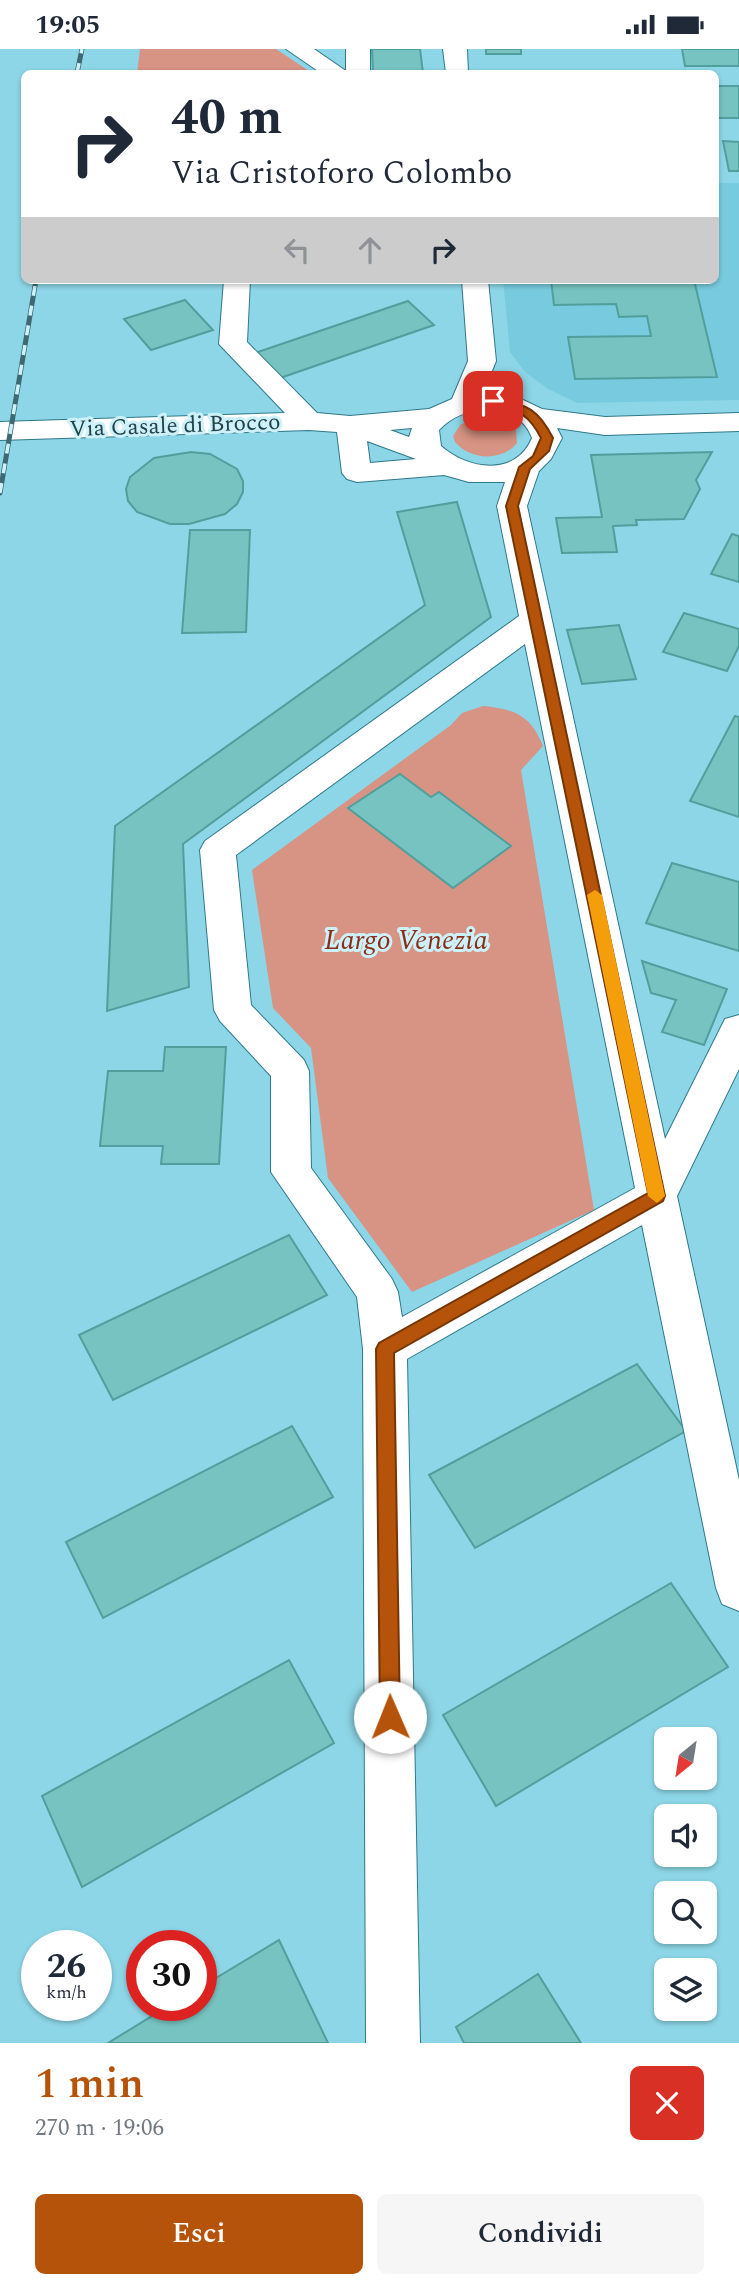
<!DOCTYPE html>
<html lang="it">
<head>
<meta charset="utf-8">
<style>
  body { margin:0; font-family:Spectral,serif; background:#f6f6f7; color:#1f2937; height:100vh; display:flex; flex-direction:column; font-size:26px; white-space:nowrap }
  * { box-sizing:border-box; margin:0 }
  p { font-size:23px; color:#747a83 }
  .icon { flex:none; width:38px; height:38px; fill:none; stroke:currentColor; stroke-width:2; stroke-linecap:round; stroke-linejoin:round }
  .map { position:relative; height:1994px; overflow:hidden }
  .sheet { display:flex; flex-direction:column; background:#fff; flex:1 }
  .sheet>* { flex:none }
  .guide { position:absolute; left:21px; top:21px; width:698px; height:214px; border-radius:10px; box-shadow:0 2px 5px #0004; background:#fff; color:#1f2937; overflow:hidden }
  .needle { width:46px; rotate:210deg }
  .controls { position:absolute; left:654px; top:1678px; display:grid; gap:14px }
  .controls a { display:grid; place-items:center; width:63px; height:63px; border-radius:10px; background:#fff; box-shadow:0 2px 5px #0004; font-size:35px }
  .speed { position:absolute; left:21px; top:1881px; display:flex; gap:14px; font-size:35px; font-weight:700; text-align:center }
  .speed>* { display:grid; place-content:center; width:91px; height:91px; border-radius:50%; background:#fff; box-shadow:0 2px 5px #0004; line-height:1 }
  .speed small { font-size:18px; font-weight:400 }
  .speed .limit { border:10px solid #d22; background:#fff; color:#111 }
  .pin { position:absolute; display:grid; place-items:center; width:60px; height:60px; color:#fff; margin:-30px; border-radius:14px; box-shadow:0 4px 10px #0006 }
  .me { position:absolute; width:77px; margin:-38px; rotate:359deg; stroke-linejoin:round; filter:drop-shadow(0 0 5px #0008) }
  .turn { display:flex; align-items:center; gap:24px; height:147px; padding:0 35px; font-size:32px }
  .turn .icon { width:91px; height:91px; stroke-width:2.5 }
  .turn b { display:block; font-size:49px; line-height:60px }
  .lanes { display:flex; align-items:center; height:66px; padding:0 35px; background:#0003; justify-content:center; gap:35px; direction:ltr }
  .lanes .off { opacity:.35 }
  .round { display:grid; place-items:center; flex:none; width:74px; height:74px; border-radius:10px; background:#f6f6f7 }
  .headline { display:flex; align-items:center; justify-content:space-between; height:119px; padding:0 35px }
  h1 { font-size:42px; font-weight:600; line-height:52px; color:#b45309 }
  .primary-button { display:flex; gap:14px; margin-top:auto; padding:14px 35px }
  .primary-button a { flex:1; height:80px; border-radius:10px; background:#b45309; color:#fff; font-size:28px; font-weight:600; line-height:80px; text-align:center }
  .primary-button a+a { background:#f6f6f7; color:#1f2937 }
  .status { display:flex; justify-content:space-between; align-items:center; height:49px; padding:0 35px; background:#fff; direction:ltr }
  .status svg { height:19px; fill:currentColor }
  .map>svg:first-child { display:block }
</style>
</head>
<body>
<div class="status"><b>19:05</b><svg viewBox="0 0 49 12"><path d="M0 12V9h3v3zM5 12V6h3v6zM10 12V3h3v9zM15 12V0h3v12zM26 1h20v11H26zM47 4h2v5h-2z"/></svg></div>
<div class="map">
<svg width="739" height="1994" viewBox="0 0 739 1994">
  <rect width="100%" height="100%" fill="#8dd6e7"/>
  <!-- built -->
  <polygon fill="#78cbde" points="716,134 739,134 739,351 577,354 548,340 525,323 510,303 503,231 716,231"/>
  <!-- green -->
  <g fill="#d79383">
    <polygon points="140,0 276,0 312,24 137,24"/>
    <path d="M 490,369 L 510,375 L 516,381 L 517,394 C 502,413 470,411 455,393 L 453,387 L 461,375 Z"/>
    <path d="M 483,657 C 515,660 531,667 543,697 L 521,721 L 594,1161 L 412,1243 L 328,1129 L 311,999 L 273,959 L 252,821 L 451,676 L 462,664 Z"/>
  </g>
  <!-- building -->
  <g fill="#76c3c1" stroke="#519f9d" stroke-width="2">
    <polygon points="372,0 420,0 423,24 373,24"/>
    <rect x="486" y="0" width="35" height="5"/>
    <polygon points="682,0 739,0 739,17 685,17"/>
    <rect x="716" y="37" width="23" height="32"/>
    <polygon points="723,92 739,93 739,122 729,122"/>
    <polygon points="551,231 694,231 717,328 575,330 568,288 651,287 647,267 619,268 616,255 554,256"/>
    <polygon points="185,251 213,281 151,301 124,270"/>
    <polygon points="408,252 434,276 280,329 255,304"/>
    <polygon points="191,403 210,405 237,420 243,432 243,443 237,455 225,465 189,475 170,475 137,463 128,452 126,440 130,428 154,409"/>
    <polygon points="712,403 696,431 700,440 684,470 636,471 637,476 613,477 617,503 562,504 556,469 602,468 591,406"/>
    <polygon points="457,453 491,568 183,795 189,938 107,962 115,777 425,556 397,463"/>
    <polygon points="190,481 250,481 246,583 182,584"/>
    <polygon points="732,485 739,487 739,533 711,525"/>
    <polygon points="684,564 739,580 739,597 727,622 663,603"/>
    <polygon points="619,576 636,630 582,635 567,581"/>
    <polygon points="735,667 739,668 739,768 690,752"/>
    <polygon points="400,725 431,748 439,743 511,797 453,839 348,759"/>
    <polygon points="672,814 739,833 739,902 646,874"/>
    <polygon points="642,912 727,940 704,996 662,983 676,951 651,944"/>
    <polygon points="165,998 226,998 219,1115 161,1115 163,1097 100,1097 108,1022 163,1022"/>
    <polygon points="289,1186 327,1246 113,1351 79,1286"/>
    <polygon points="637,1315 686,1382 475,1499 429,1426"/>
    <polygon points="292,1377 333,1448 103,1569 66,1493"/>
    <polygon points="671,1534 728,1618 496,1757 443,1666"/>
    <polygon points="289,1611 334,1694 82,1838 42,1747"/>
    <polygon points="279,1891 328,1994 108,1994 170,1956 201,1956 201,1938"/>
    <polygon points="538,1925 581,1994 464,1994 456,1978"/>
  </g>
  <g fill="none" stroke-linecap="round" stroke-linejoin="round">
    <defs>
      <g id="minor">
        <polygon points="286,0 314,0 346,22 346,0 370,0 370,24 321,24"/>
        <polygon points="443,0 467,0 468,24 446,24"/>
        <path d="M 224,231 L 250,231 L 247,293 L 317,364 L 350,367 L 429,360 L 452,350 L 468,312 L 462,231 L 488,231 L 496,312 L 483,344 L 521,350 L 542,360 L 605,368 L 739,364 L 739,382 L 605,386 L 557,379 L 562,389 L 551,410 L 539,422 L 527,457 L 665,1090 L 725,970 L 739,966 L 739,1020 L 677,1147 L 739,1431 L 739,1562 L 722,1555 L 716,1539 L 642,1176 L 407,1310 L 420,1994 L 366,1994 L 363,1300 L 357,1248 L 271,1123 L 271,1027 L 220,972 L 214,961 L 200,801 L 205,792 L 519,567 L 497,457 L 505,433 L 469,433 L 444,426 L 357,433 L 347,430 L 342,424 L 337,383 L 309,381 L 0,391 L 0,373 L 285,364 L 219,295 ZM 490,361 C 510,363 525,370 532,389 C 516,428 468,421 441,397 L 439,381 C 452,367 470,360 490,361 ZM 412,379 L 409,388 L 390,381 ZM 367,392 L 416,410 L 370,414 ZM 525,595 L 635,1139 L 402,1268 L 398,1243 L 392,1230 L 311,1119 L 309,1022 L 304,1011 L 251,956 L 236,806 Z"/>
      </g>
    </defs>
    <!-- minor casing -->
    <use href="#minor" stroke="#2e7989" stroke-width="2"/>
    <!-- minor -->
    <use href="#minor" fill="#fff" fill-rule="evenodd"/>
    <defs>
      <g id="rail">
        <polyline points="77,24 82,0"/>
        <polyline points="0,444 36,231"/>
      </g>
    </defs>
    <!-- rail casing -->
    <use href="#rail" stroke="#3f6972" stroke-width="5"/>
    <!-- rail -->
    <use href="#rail" stroke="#cdf1f9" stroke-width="3.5" stroke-dasharray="10" stroke-linecap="butt"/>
  </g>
  <!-- route -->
  <path fill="#b45309" stroke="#753606" stroke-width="2" d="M 493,348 C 527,357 537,358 553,389 L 549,402 L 530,420 L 518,457 L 665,1147 L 663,1152 L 394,1304 L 400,1668 L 397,1676 L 390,1679 L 383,1676 L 380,1668 L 376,1300 L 379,1294 L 648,1144 L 506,457 L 519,418 L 533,407 L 541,389 C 527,362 517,362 489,354 L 489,349 Z"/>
  <!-- slow -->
  <polygon fill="#f59e0b" points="595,841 602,846 665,1147 657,1154 648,1147 587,846"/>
  <g text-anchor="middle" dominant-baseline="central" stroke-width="6" stroke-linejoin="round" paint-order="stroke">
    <!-- far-street labels -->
    <g font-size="23" fill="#234249" stroke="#cdf1f9">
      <text transform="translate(175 377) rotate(-2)">Via Casale di Brocco</text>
    </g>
    <!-- park labels -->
    <g font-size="28" font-style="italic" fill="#8c2d19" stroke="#cdf1f9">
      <text x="406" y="891">Largo Venezia</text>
    </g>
  </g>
</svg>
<div class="controls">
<a><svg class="needle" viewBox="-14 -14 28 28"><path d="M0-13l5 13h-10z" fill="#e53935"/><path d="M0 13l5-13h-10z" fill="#747a83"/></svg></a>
<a><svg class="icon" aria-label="sound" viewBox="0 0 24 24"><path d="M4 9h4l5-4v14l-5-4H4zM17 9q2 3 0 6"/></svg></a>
<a><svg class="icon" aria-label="search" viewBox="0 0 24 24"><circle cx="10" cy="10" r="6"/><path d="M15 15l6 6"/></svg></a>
<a><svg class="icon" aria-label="layers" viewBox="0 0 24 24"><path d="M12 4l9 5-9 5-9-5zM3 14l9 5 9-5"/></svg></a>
</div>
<div class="speed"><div>26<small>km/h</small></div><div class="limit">30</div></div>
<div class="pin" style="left:493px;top:352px;background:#d93025"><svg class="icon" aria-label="arrive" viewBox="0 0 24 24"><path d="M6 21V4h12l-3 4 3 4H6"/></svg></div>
<svg class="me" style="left:390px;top:1668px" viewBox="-20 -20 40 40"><circle r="19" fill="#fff"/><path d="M0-13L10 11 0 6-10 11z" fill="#b45309"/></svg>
<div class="guide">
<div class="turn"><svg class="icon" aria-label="right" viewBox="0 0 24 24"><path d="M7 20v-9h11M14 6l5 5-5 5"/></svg><div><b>40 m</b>Via Cristoforo Colombo</div></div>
<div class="lanes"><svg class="icon off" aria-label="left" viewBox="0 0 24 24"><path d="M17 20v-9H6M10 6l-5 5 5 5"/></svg><svg class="icon off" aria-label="ahead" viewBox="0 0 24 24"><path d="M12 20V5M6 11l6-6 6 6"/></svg><svg class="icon" aria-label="right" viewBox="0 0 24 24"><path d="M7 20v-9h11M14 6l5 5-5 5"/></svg></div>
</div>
</div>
<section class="sheet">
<div class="headline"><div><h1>1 min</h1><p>270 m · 19:06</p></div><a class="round" style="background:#d93025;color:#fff"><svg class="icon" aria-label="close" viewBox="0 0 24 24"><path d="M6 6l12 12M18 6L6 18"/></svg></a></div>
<div class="primary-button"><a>Esci</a><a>Condividi</a></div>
</section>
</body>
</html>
